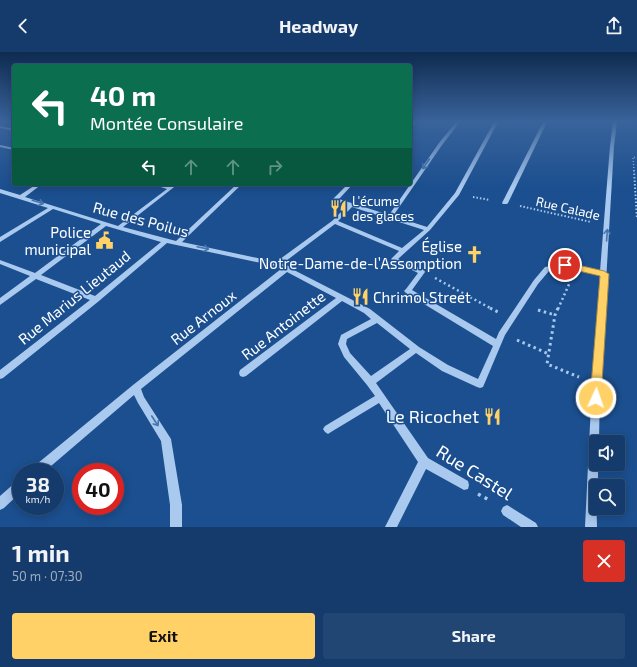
<!DOCTYPE html>
<html lang="en">
<head>
<meta charset="utf-8">
<style>
  body { margin:0; font-family:"Exo 2",sans-serif; background:#214673; color:#f1f3f6; height:100vh; display:flex; flex-direction:column; font-size:15px; white-space:nowrap }
  * { box-sizing:border-box; margin:0 }
  p { font-size:13px; color:#9dadc1 }
  .icon { flex:none; width:22px; height:22px; fill:none; stroke:currentColor; stroke-width:2; stroke-linecap:round; stroke-linejoin:round }
  .map { position:relative; height:475px; overflow:hidden }
  .side { display:flex; flex-direction:column; background:#143b6b; flex:1 }
  .side>* { flex:none }
  .guide { position:absolute; left:12px; top:12px; width:400px; height:122px; border-radius:4px; box-shadow:0 2px 10px #0003,0 0 0 1px #33557e; background:#0b6e4f; color:#fff; overflow:hidden }
  .fabs { position:absolute; left:589px; top:383px; display:grid; gap:8px }
  .fabs a { display:grid; place-items:center; width:36px; height:36px; border-radius:4px; background:#143b6b; box-shadow:0 2px 10px #0003,0 0 0 1px #33557e; font-size:20px }
  .speed { position:absolute; left:12px; top:411px; display:flex; gap:8px; font-size:20px; font-weight:700; text-align:center }
  .speed>* { display:grid; place-content:center; width:52px; height:52px; border-radius:50%; background:#143b6b; box-shadow:0 2px 10px #0003,0 0 0 1px #33557e; line-height:1 }
  .speed small { font-size:10px; font-weight:400 }
  .speed .limit { border:6px solid #d22; background:#fff; color:#111 }
  .pin { position:absolute; display:grid; place-items:center; width:34px; height:34px; color:#fff; margin:-17px; border:2px solid #fff; border-radius:50%; box-shadow:0 1px 4px #0007 }
  .me { position:absolute; width:44px; margin:-22px; rotate:3deg; stroke-linejoin:round; filter:drop-shadow(0 0 3px #0008) }
  .turn { display:flex; align-items:center; gap:14px; height:84px; padding:0 12px; font-size:18px }
  .turn .icon { width:52px; height:52px; stroke-width:2.5 }
  .turn b { display:block; font-size:28px; line-height:34px }
  .lanes { display:flex; align-items:center; height:38px; padding:0 12px; background:#0003; justify-content:center; gap:20px; direction:ltr }
  .lanes .off { opacity:.35 }
  .round { display:grid; place-items:center; flex:none; width:42px; height:42px; border-radius:4px; background:#214673 }
  .head { display:flex; align-items:center; justify-content:space-between; height:68px; padding:0 12px }
  h1 { font-size:24px; font-weight:700; line-height:30px }
  .cta { display:flex; gap:8px; margin-top:auto; padding:8px 12px }
  .cta a { flex:1; height:46px; border-radius:4px; background:#ffd166; color:#111; font-size:16px; font-weight:700; line-height:46px; text-align:center }
  .cta a+a { background:#214673; color:#f1f3f6 }
  header { display:flex; justify-content:space-between; align-items:center; height:52px; padding:0 12px; background:#143b6b; font-size:18px; font-weight:700 }
  .map>svg:first-child { display:block }
</style>
</head>
<body>
<header><svg class="icon" aria-label="back" viewBox="0 0 24 24"><path d="M15 5l-7 7 7 7"/></svg>Headway<svg class="icon" aria-label="share" viewBox="0 0 24 24"><path d="M12 15V3M7 8l5-5 5 5M5 13v7h14v-7"/></svg></header>
<div class="map">
<svg width="637" height="475" viewBox="0 0 637 475">
  <rect width="100%" height="100%" fill="#1b4f8f"/>
  <g fill="none" stroke-linecap="round" stroke-linejoin="round">
    <!-- path-far4 -->
    <polyline stroke="#a9c9ee" stroke-width="1.5" stroke-dasharray="1 2" stroke-linecap="butt" points="634,119 633,105 637,106"/>
    <!-- path-far3 -->
    <g stroke="#a9c9ee" stroke-width="2" stroke-dasharray="1.5 2" stroke-linecap="butt">
      <polyline points="634,118 637,167"/>
      <polyline points="473,145 490,148"/>
      <polyline points="520,154 591,170"/>
    </g>
    <!-- path-far2 -->
    <g stroke="#a9c9ee" stroke-width="2.5" stroke-dasharray="2 3" stroke-linecap="butt">
      <polyline points="435,226 492,257"/>
      <polyline points="558,257 570,230"/>
    </g>
    <!-- path-far1 -->
    <g stroke="#a9c9ee" stroke-width="3" stroke-dasharray="2.5 3.5" stroke-linecap="butt">
      <polyline points="490,256 498,260"/>
      <polyline points="558,256 555,263 547,312 579,325"/>
      <polyline points="538,258 555,263"/>
      <polyline points="517,288 549,302"/>
    </g>
    <!-- path -->
    <polyline stroke="#a9c9ee" stroke-width="3.5" stroke-dasharray="3 4.5" stroke-linecap="butt" points="478,442 491,449"/>
    <!-- minor -->
    <g fill="#a9c9ee" fill-rule="evenodd">
      <polygon points="413,70 417,70 410,76 410,73"/>
      <path d="M 456,70 L 460,70 L 442,93 L 393,164 L 427,175 L 455,141 L 494,70 L 498,70 L 459,143 L 430,178 L 398,207 L 424,218 L 425,220 L 412,238 L 496,287 L 499,280 L 534,228 L 545,215 L 565,211 L 600,219 L 610,94 L 613,70 L 617,70 L 614,94 L 600,332 L 599,390 L 596,390 L 596,412 L 598,412 L 598,434 L 596,434 L 597,475 L 585,475 L 592,332 L 600,223 L 565,215 L 549,219 L 538,232 L 505,283 L 483,335 L 480,336 L 477,335 L 442,319 L 416,301 L 376,331 L 428,406 L 468,429 L 469,433 L 468,437 L 464,438 L 426,417 L 397,475 L 385,475 L 418,410 L 379,351 L 331,380 L 328,382 L 325,380 L 323,377 L 325,374 L 375,344 L 367,333 L 344,305 L 338,292 L 341,283 L 371,267 L 364,261 L 342,249 L 246,324 L 243,325 L 240,324 L 239,321 L 240,318 L 336,246 L 287,220 L 141,337 L 144,345 L 171,387 L 182,453 L 182,475 L 170,475 L 170,453 L 161,389 L 138,351 L 134,343 L 44,420 L 31,420 L 32,416 L 133,333 L 281,217 L 275,214 L 167,191 L 99,249 L 3,326 L 0,327 L 0,318 L 90,248 L 36,227 L 0,253 L 0,246 L 30,224 L 0,212 L 0,208 L 35,221 L 101,172 L 53,157 L 0,190 L 0,185 L 48,156 L 0,141 L 0,137 L 20,143 L 37,132 L 42,132 L 25,145 L 118,174 L 167,137 L 151,132 L 160,132 L 170,134 L 173,132 L 178,132 L 123,175 L 176,189 L 237,132 L 242,132 L 182,190 L 276,210 L 332,169 L 347,154 L 332,148 L 348,132 L 353,132 L 339,147 L 389,163 L 439,91 ZM 352,155 L 424,178 L 402,196 L 338,169 ZM 335,172 L 399,199 L 391,207 L 392,208 L 418,221 L 406,237 L 404,239 L 406,241 L 493,294 L 478,327 L 448,313 L 419,295 L 370,257 L 290,216 L 289,214 L 282,212 ZM 106,174 L 161,190 L 95,244 L 41,223 ZM 377,271 L 410,297 L 371,324 L 350,301 L 346,292 L 347,287 Z"/>
      <polygon points="543,70 547,70 508,151 507,152 503,152 502,151"/>
      <polygon points="0,74 14,77 14,79 0,76"/>
      <polygon points="0,93 14,96 14,98 0,95"/>
      <polygon points="21,428 21,440 4,456 0,458 0,444 17,429"/>
      <polygon points="507,453 536,471 538,475 521,475 503,463 501,459 503,455"/>
    </g>
  </g>
  <!-- one-way arrows -->
  <defs><path id="oneway-shaft" d="M-6 0H5M1.5-3L5.5 0L1.5 3" fill="none" stroke-width="1.6" stroke-linecap="round" stroke-linejoin="round"/></defs>
  <g stroke="#4674ac">
    <use href="#oneway-shaft" transform="translate(426 112) rotate(124)"/>
    <use href="#oneway-shaft" transform="translate(38 150) rotate(18)"/>
    <use href="#oneway-shaft" transform="translate(607 183) rotate(-86)"/>
    <use href="#oneway-shaft" transform="translate(203 196) rotate(12)"/>
    <use href="#oneway-shaft" transform="translate(155 369) rotate(57)"/>
  </g>
  <!-- sky -->
  <linearGradient id="sky" x2="0" y2="1"><stop stop-color="#0f2b4f"/><stop offset="0.51" stop-color="#39639b"/><stop offset="1" stop-color="#39639b" stop-opacity="0"/></linearGradient>
  <rect width="637" height="136" fill="url(#sky)"/>
  <!-- route -->
  <polygon fill="#ffd166" stroke="#a68842" points="565,210 604,219 609,222 601,346 600,350 596,351 591,350 590,346 600,224 562,215 561,213 562,211"/>
  <!-- icons -->
  <defs>
    <symbol id="restaurant-bare" viewBox="-9 -9 18 18"><path d="M-5-6h1v4h1v-4h1v4h1v-4h1v5L-1.5 .5V6h-2V.5L-5-1ZM5-6V6H3V1.5H1.5Q1.5-4 5-6Z" fill="#ffd166" stroke="#1b4f8f" stroke-width="2.5" paint-order="stroke"/></symbol>
    <symbol id="civic-bare" viewBox="-9 -9 18 18"><path d="M-.6-6.5H3V-4.5H.6V-3L4-1V1h2V6H-6V1h2V-1L-.6-3ZM-1.2 2.5V6h2.4V2.5Z" fill="#ffd166" stroke="#1b4f8f" stroke-width="2.5" paint-order="stroke"/></symbol>
    <symbol id="church-bare" viewBox="-9 -9 18 18"><path d="M-1.2-6h2.4v3.5h3.3v2.4h-3.3V6h-2.4V-.1h-3.3v-2.4h3.3Z" fill="#ffd166" stroke="#1b4f8f" stroke-width="2.5" paint-order="stroke"/></symbol>
  </defs>
  <g fill-rule="evenodd">
    <use href="#restaurant-bare" x="326" y="144" width="25" height="25"/>
    <use href="#civic-bare" x="92" y="176" width="25" height="25"/>
    <use href="#church-bare" x="462" y="190" width="25" height="25"/>
    <use href="#restaurant-bare" x="348" y="232" width="25" height="25"/>
    <use href="#restaurant-bare" x="480" y="352" width="25" height="25"/>
  </g>
  <g text-anchor="middle" dominant-baseline="central" stroke-width="3" stroke-linejoin="round" paint-order="stroke">
    <!-- far-poi labels -->
    <g font-size="13" fill="#fff" stroke="#1b4f8f" text-anchor="start">
      <text x="352" y="149">L'écume<tspan x="352" dy="15">des glaces</tspan></text>
    </g>
    <!-- far-street labels -->
    <g font-size="13" fill="#fff" stroke="#1b4f8f">
      <text transform="translate(568 156) rotate(13)">Rue Calade</text>
    </g>
    <!-- street labels -->
    <g font-size="15" fill="#fff" stroke="#1b4f8f">
      <text transform="translate(141 167) rotate(15)">Rue des Poilus</text>
      <text transform="translate(74 245) rotate(-39)">Rue Marius Lieutaud</text>
      <text transform="translate(203 265) rotate(-38)">Rue Arnoux</text>
      <text transform="translate(283 273) rotate(-38)">Rue Antoinette</text>
    </g>
    <!-- poi labels -->
    <g font-size="15" fill="#fff" stroke="#1b4f8f" text-anchor="end">
      <text x="91" y="180">Police<tspan x="91" dy="17">municipal</tspan></text>
      <text x="462" y="194">Église<tspan x="462" dy="17">Notre-Dame-de-l’Assomption</tspan></text>
      <text x="373" y="245" text-anchor="start">Chrimol Street</text>
    </g>
    <!-- near-poi labels -->
    <g font-size="18" fill="#fff" stroke="#1b4f8f" text-anchor="end">
      <text x="479" y="364">Le Ricochet</text>
    </g>
    <!-- near-street labels -->
    <g font-size="18" fill="#fff" stroke="#1b4f8f">
      <text transform="translate(475 420) rotate(32)">Rue Castel</text>
    </g>
  </g>
</svg>
<div class="fabs">
<a><svg class="icon" aria-label="sound" viewBox="0 0 24 24"><path d="M4 9h4l5-4v14l-5-4H4zM17 9q2 3 0 6"/></svg></a>
<a><svg class="icon" aria-label="search" viewBox="0 0 24 24"><circle cx="10" cy="10" r="6"/><path d="M15 15l6 6"/></svg></a>
</div>
<div class="speed"><div>38<small>km/h</small></div><div class="limit">40</div></div>
<div class="pin" style="left:565px;top:213px;background:#d93025"><svg class="icon" aria-label="arrive" viewBox="0 0 24 24"><path d="M6 21V4h12l-3 4 3 4H6"/></svg></div>
<svg class="me" style="left:596px;top:346px" viewBox="-20 -20 40 40"><circle r="17" fill="#ffd166" stroke="#fff" stroke-width="3"/><path d="M0-11L8 9 0 5-8 9z" fill="#fff"/></svg>
<div class="guide">
<div class="turn"><svg class="icon" aria-label="left" viewBox="0 0 24 24"><path d="M17 20v-9H6M10 6l-5 5 5 5"/></svg><div><b>40 m</b>Montée Consulaire</div></div>
<div class="lanes"><svg class="icon" aria-label="left" viewBox="0 0 24 24"><path d="M17 20v-9H6M10 6l-5 5 5 5"/></svg><svg class="icon off" aria-label="ahead" viewBox="0 0 24 24"><path d="M12 20V5M6 11l6-6 6 6"/></svg><svg class="icon off" aria-label="ahead" viewBox="0 0 24 24"><path d="M12 20V5M6 11l6-6 6 6"/></svg><svg class="icon off" aria-label="right" viewBox="0 0 24 24"><path d="M7 20v-9h11M14 6l5 5-5 5"/></svg></div>
</div>
</div>
<section class="side">
<div class="head"><div><h1>1 min</h1><p>50 m · 07:30</p></div><a class="round" style="background:#d93025;color:#fff"><svg class="icon" aria-label="close" viewBox="0 0 24 24"><path d="M6 6l12 12M18 6L6 18"/></svg></a></div>
<div class="cta"><a>Exit</a><a>Share</a></div>
</section>
</body>
</html>
